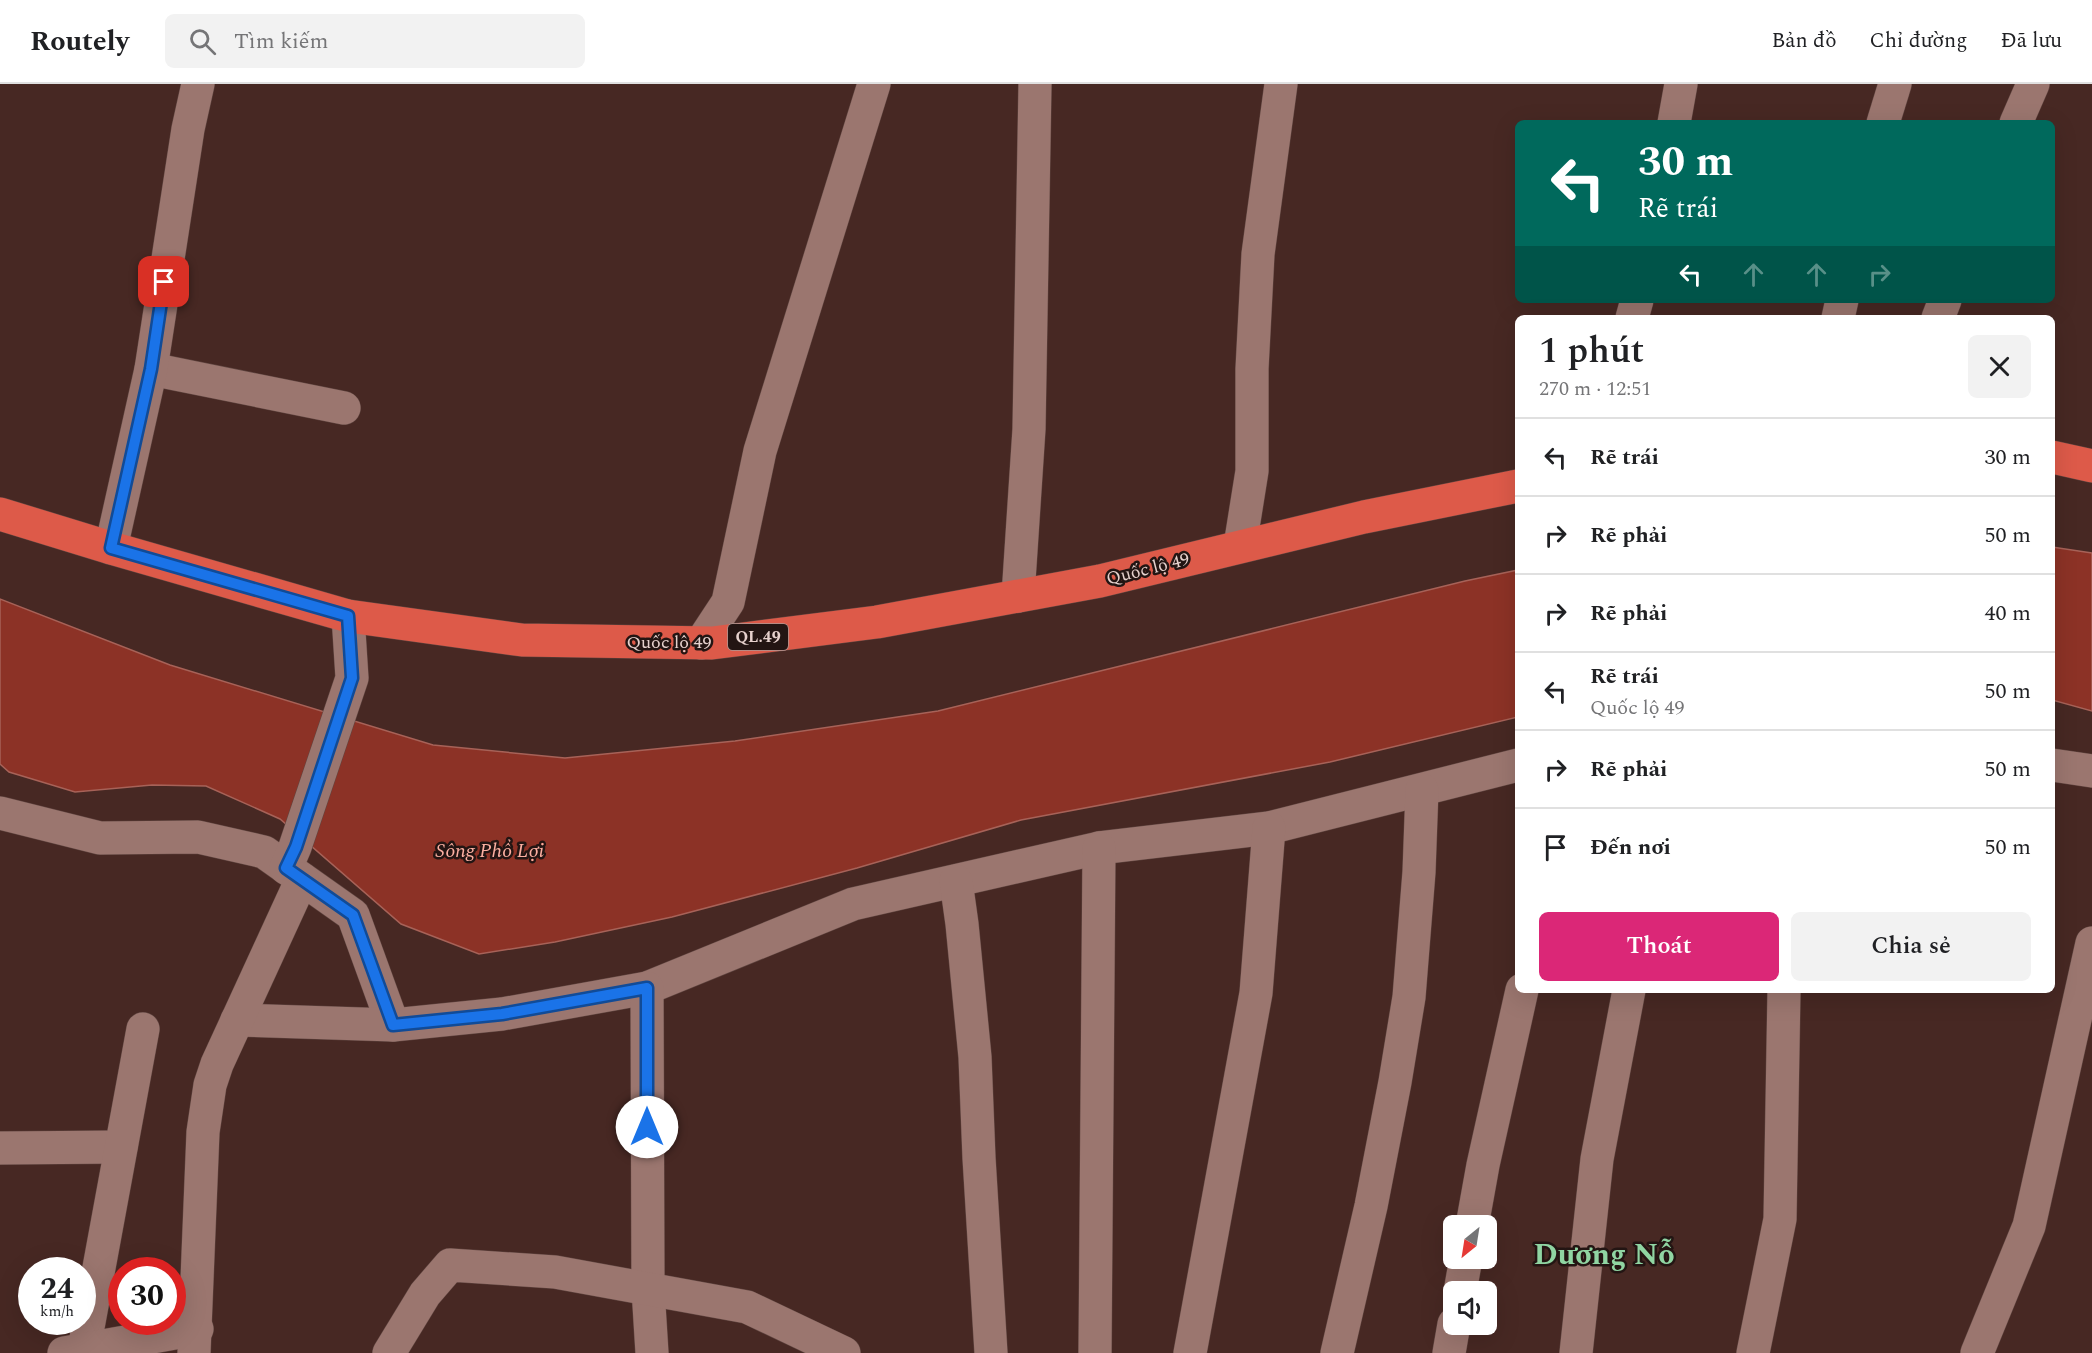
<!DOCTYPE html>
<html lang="vi">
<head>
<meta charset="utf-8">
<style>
  body { margin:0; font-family:Spectral,serif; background:#f2f2f2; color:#202124; height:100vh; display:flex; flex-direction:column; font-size:22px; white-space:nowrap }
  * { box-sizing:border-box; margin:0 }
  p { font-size:20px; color:#757577 }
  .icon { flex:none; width:33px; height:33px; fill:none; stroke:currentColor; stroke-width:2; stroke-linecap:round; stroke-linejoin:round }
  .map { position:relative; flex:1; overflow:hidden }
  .panel { position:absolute; left:1515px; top:231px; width:540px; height:678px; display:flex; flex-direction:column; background:#fff; border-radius:9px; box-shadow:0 6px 24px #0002 }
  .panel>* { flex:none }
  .top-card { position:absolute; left:1515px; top:36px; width:540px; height:183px; border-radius:9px; box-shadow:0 6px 24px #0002; background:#00695c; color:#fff; overflow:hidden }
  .needle { width:39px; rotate:210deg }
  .tools { position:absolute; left:1443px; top:1131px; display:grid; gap:12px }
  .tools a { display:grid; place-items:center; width:54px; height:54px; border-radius:9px; background:#fff; box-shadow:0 6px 24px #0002; font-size:30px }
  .speed { position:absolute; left:18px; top:1173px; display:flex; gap:12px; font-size:30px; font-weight:700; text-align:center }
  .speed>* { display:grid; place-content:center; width:78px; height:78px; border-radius:50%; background:#fff; box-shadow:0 6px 24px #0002; line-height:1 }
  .speed small { font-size:15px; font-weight:400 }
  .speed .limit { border:9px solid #d22; background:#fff; color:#111 }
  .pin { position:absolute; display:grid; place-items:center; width:51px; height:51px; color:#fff; margin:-26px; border-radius:12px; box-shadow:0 3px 9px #0006 }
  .me { position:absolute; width:66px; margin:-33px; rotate:0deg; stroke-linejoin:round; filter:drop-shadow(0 0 4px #0008) }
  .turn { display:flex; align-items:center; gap:21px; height:126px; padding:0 24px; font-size:27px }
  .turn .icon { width:78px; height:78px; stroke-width:2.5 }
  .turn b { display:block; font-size:42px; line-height:51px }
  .lanes { display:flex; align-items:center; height:57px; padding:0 24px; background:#0003; justify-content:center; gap:30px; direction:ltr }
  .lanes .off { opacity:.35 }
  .round { display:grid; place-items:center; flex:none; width:63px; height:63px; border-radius:9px; background:#f2f2f2 }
  .overview { display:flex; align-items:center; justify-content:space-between; height:102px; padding:0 24px }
  h1 { font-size:36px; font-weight:600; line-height:45px }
  .primary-button { display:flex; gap:12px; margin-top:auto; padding:12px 24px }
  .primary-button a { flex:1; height:69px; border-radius:9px; background:#db2777; color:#fff; font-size:24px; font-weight:600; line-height:69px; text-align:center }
  .primary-button a+a { background:#f2f2f2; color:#202124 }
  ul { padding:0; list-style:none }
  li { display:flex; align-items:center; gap:18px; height:78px; padding:0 24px; border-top:2px solid #e0e0e0 }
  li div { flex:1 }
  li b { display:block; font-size:22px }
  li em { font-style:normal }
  header { display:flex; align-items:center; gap:36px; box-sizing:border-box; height:84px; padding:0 30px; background:#fff; border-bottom:2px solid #e0e0e0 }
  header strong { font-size:28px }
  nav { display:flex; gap:33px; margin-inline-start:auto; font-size:21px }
  .search { width:420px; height:54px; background:#f2f2f2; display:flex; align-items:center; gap:15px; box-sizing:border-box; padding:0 21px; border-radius:9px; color:#757577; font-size:22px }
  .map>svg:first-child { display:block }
</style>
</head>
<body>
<header>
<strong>Routely</strong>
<div class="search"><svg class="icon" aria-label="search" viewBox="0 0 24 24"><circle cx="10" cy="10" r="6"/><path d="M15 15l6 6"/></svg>Tìm kiếm</div>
<nav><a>Bản đồ</a><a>Chỉ đường</a><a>Đã lưu</a></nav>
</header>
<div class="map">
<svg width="2092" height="1269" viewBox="0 0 2092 1269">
  <rect width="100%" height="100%" fill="#472823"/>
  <!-- water -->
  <g fill="#8c3226" stroke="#a76258" stroke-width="1.5">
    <polygon points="2052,463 2092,469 2092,627 2052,616"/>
    <polygon points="1518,486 1518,633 1330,678 1021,736 857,784 672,833 555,858 479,870 401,840 280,735 206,702 152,701 75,708 9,688 0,680 0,515 170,581 433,661 565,674 735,657 938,627 1465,497"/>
  </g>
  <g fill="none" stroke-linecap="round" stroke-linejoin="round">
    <defs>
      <g id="street">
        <polyline points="1674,39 1681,0"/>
        <polyline points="1883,39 1895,0"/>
        <polyline points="2016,39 2033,0"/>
        <polyline points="1632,234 1637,216"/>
        <polyline points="1838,234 1842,216"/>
        <polyline points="1938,234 1945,216"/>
        <polyline points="151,285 344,324"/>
        <polyline points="1240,462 1252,387 1252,285 1258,170 1281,0"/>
        <polyline points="111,464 151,285 188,45 198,0"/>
        <polyline points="1018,512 1029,345 1035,0"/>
        <polyline points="701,559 728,518 760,367 874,0"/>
        <polyline points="2052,681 2092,687"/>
        <polyline points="0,729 100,754 198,753 264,768 353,831 393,941 502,930 647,904 853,820 1099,764 1269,744 1518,681"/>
        <polyline points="286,784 295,763 352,594 348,532"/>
        <polyline points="956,797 962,840 975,973 979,1074 991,1269"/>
        <polyline points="647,904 648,1205 652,1269"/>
        <polyline points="237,936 393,941"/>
        <polyline points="0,1064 121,1063"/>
        <polyline points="1472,1142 1483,1081 1522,906"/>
        <polyline points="1460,1208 1466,1174"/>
        <polyline points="84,1265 143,945"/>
        <polyline points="64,1269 197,1245"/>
        <polyline points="194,1269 203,1048 210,1001 217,980 302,795"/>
        <polyline points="389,1269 425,1210 450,1181 555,1188 747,1223 844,1269"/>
        <polyline points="1095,1269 1099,764"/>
        <polyline points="1190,1269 1256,909 1269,744"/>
        <polyline points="1337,1269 1371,1122 1395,998 1409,913 1419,788 1422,706"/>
        <polyline points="1449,1269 1454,1240"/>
        <polyline points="1576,1269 1597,1075 1629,906"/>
        <polyline points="1753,1269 1780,1135 1784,906"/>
        <polyline points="1977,1269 2029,1142 2092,859"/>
      </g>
      <g id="highway">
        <polyline points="2052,373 2092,382"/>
        <polyline points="0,430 111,464 348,532 522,556 712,559 877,538 1100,497 1364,433 1518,402"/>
      </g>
    </defs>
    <!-- street casing -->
    <use href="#street" stroke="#604641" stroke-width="34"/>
    <!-- highway casing -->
    <use href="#highway" stroke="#604641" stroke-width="34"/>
    <!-- street -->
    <use href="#street" stroke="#9b766f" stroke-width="33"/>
    <!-- highway -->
    <use href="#highway" stroke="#dd5a49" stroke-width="33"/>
  </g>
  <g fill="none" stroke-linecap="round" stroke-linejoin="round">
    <defs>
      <polyline id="route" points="164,198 151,285 111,464 348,532 352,594 296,763 286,784 353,831 393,941 502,930 647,904 647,1043"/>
    </defs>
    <!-- route casing -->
    <use href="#route" stroke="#114b97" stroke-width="15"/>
    <!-- route -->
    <use href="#route" stroke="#1a73e8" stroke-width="10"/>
  </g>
  <g text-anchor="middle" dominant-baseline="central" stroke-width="5" stroke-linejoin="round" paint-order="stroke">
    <!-- shield labels -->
    <rect fill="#231513" stroke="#ac9995" stroke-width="1.5" x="728" y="540" width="60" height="26" rx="4.5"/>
    <g font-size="16" font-weight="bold" fill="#e6d1cd">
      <text x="758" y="553">QL.49</text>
    </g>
    <!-- street labels -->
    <g font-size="18" fill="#e6d1cd" stroke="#231513">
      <text transform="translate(1148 485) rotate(-14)">Quốc lộ 49</text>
      <text x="669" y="558">Quốc lộ 49</text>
    </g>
    <!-- water labels -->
    <g font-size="20" font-style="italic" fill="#fcafa1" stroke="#231513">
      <text x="490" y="767">Sông Phổ Lợi</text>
    </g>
    <!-- town labels -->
    <g font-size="30" font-weight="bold" fill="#90d5a2" stroke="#231513">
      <text x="1604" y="1171">Dương Nỗ</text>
    </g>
  </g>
</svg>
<div class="tools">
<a><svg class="needle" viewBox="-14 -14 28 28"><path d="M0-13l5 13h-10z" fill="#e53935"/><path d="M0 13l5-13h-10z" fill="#757577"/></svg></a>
<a><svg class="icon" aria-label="sound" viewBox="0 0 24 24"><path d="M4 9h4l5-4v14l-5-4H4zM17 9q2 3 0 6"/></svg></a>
</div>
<div class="speed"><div>24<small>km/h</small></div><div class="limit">30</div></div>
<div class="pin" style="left:164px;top:198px;background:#d93025"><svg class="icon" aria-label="arrive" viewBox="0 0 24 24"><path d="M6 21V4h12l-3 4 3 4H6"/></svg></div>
<svg class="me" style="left:647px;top:1043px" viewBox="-20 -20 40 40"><circle r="19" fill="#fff"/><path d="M0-13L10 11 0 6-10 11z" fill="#1a73e8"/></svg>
<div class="top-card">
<div class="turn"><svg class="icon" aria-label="left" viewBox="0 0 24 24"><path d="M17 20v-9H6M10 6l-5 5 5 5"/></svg><div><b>30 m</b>Rẽ trái</div></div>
<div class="lanes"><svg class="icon" aria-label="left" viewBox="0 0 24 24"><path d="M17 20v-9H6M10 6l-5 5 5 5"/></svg><svg class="icon off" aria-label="ahead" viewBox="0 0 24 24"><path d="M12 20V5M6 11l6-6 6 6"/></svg><svg class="icon off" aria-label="ahead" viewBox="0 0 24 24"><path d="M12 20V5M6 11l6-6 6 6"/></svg><svg class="icon off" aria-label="right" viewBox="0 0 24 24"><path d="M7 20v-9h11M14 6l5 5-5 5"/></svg></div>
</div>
<section class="panel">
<div class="overview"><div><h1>1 phút</h1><p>270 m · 12:51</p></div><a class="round"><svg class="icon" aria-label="close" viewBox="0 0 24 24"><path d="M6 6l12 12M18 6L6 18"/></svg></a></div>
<ul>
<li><svg class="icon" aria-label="left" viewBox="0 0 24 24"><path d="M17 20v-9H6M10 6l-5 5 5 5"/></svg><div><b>Rẽ trái</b></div><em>30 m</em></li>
<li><svg class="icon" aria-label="right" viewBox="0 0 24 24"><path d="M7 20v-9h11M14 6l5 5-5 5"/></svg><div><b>Rẽ phải</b></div><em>50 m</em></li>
<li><svg class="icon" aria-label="right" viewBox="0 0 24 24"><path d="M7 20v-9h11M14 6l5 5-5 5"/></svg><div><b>Rẽ phải</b></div><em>40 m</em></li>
<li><svg class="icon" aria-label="left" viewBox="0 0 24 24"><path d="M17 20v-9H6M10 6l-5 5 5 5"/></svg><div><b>Rẽ trái</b><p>Quốc lộ 49</p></div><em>50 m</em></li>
<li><svg class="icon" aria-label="right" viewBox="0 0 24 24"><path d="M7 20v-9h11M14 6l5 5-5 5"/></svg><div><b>Rẽ phải</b></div><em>50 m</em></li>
<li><svg class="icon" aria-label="arrive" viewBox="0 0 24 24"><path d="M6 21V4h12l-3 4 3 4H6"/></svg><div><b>Đến nơi</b></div><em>50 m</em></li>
</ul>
<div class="primary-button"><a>Thoát</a><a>Chia sẻ</a></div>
</section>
</div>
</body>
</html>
